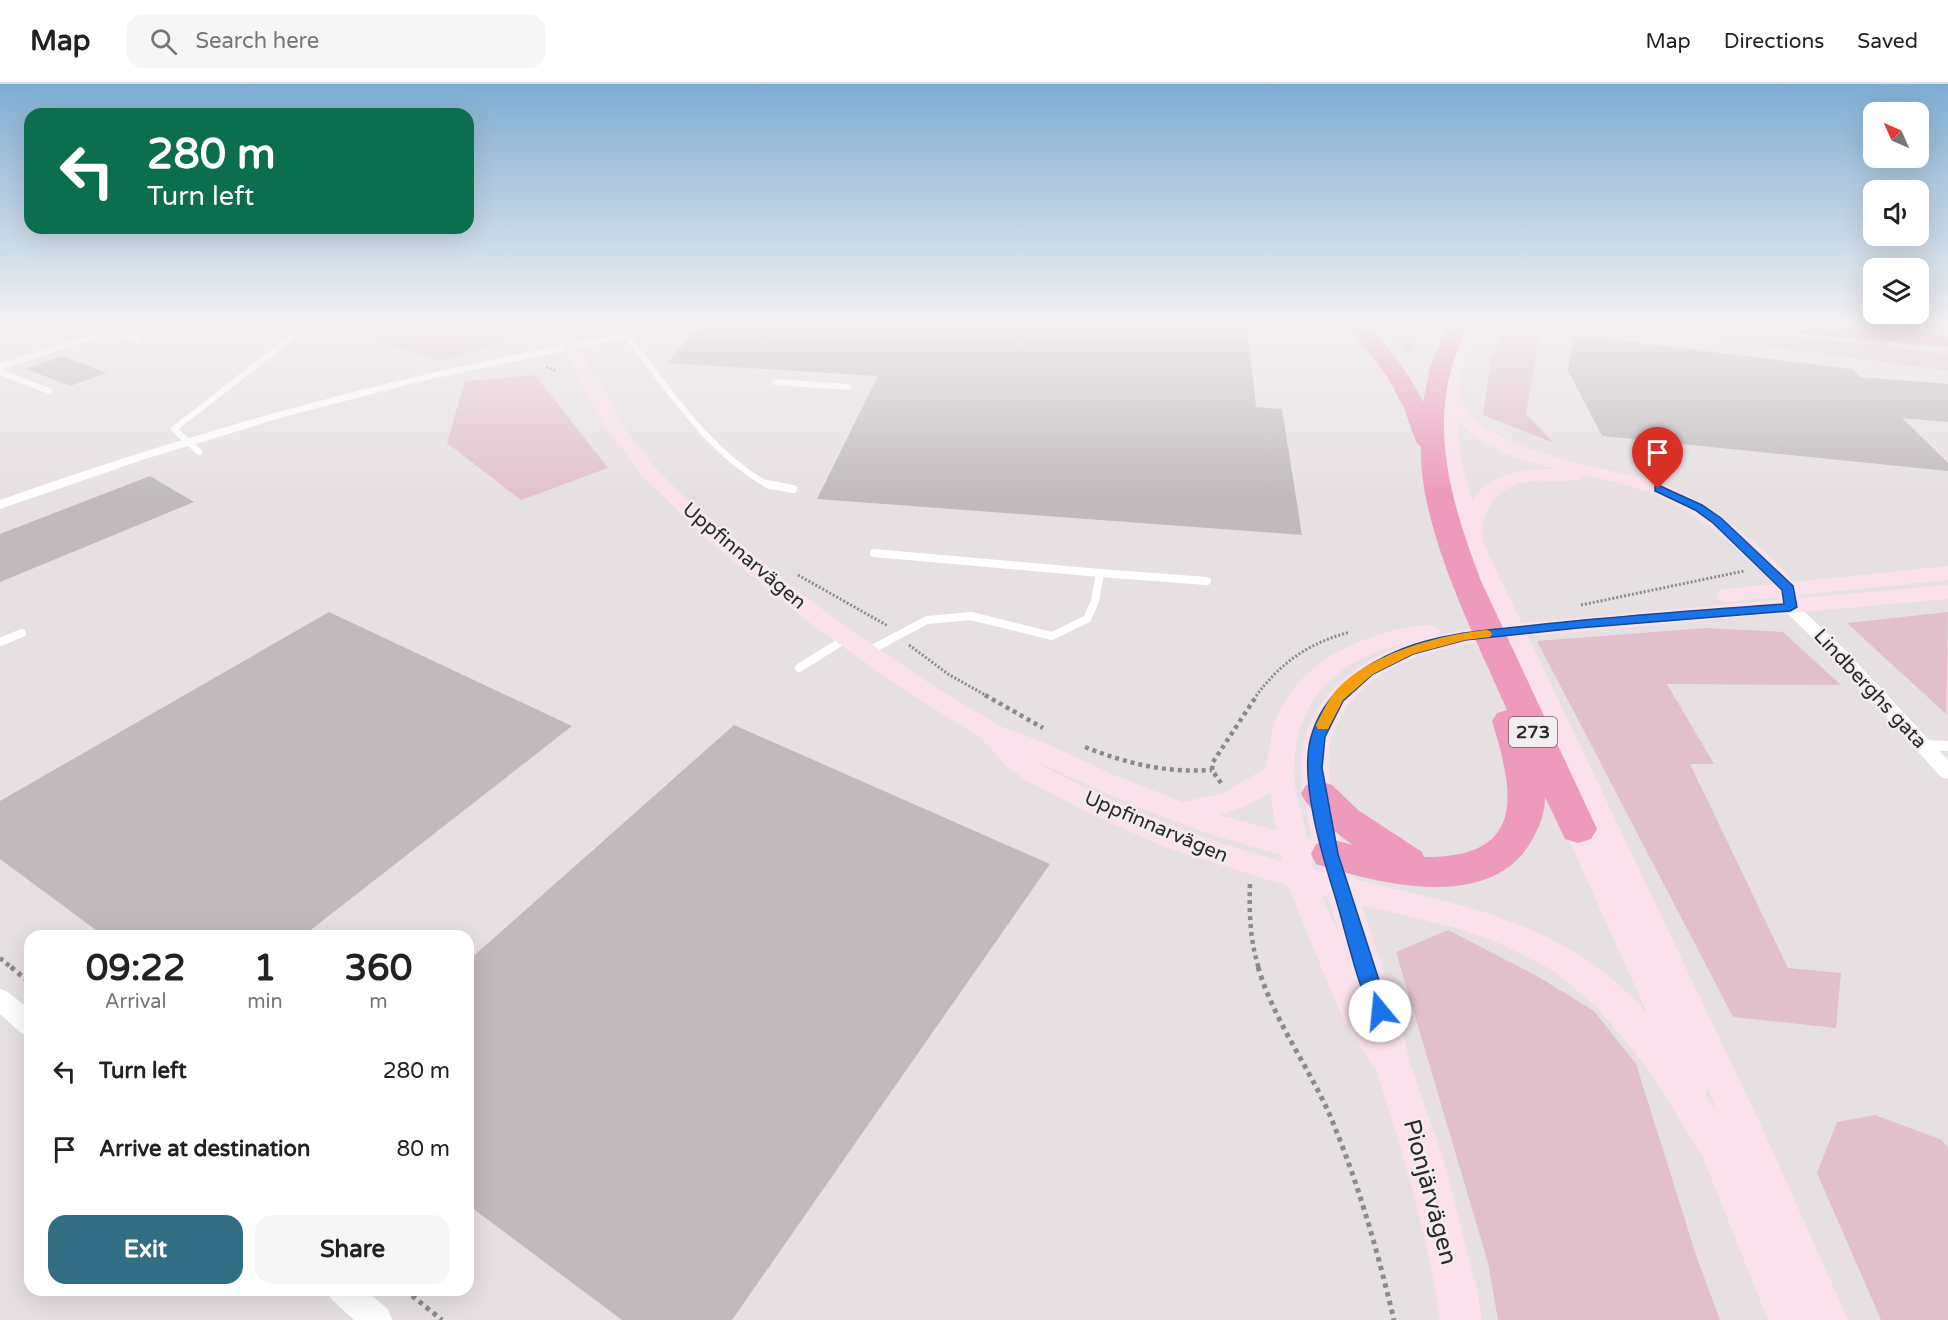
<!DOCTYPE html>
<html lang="en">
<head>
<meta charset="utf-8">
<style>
  body { margin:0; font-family:"Varela Round",sans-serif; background:#f6f6f6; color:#222; height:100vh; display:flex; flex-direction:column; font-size:22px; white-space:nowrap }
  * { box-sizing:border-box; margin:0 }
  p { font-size:20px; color:#767676 }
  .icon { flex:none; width:33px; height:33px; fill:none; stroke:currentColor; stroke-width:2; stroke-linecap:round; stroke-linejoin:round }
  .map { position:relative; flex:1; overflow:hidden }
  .details { position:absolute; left:24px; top:846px; width:450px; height:366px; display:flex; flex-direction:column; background:#fff; border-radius:18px; box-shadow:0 6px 24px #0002 }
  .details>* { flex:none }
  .banner { position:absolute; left:24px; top:24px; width:450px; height:126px; border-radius:18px; box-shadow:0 6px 24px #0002; background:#0b6e4f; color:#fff; overflow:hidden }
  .needle { width:39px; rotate:315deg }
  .buttons { position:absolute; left:1863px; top:18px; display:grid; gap:12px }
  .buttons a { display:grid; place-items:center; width:66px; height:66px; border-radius:12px; background:#fff; box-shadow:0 6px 24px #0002; font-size:30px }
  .pin { position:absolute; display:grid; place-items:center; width:51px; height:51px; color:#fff; margin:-62px -26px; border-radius:50% 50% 50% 0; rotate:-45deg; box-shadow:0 0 6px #0007 }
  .pin .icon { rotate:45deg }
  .me { position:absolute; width:66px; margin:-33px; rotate:343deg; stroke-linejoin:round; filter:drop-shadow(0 0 4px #0008) }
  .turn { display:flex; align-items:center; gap:21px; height:126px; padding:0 24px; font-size:27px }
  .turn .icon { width:78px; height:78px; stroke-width:2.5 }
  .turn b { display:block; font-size:42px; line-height:51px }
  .eta { display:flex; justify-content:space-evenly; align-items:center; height:102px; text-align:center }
  .eta b { font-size:36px; font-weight:700; line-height:42px }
  .action { display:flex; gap:12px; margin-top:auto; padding:12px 24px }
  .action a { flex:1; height:69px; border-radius:18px; background:#316e84; color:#fff; font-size:24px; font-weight:700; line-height:69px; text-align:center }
  .action a+a { background:#f6f6f6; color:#222 }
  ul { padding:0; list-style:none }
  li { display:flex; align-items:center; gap:18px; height:78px; padding:0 24px }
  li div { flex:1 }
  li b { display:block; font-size:22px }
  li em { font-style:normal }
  header { display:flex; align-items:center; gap:36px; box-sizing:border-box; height:84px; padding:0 30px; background:#fff; border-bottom:2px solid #e0e0e0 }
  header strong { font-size:28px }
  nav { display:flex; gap:33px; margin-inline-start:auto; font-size:21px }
  .search { width:420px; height:54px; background:#f6f6f6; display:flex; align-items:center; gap:15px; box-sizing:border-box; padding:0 21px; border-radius:18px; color:#767676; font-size:22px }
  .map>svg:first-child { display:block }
</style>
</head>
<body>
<header>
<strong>Map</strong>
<div class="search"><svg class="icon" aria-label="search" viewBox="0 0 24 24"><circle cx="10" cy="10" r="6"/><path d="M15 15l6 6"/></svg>Search here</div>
<nav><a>Map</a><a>Directions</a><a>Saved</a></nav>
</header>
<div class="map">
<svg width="1948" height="1236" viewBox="0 0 1948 1236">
  <rect width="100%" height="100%" fill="#e7e0e2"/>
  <!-- green -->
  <g fill="#e1c0cc">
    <polygon points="320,239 498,239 505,256 443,277"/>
    <polygon points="1376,239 1419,239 1411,272"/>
    <polygon points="1507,239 1541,239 1526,330 1554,359 1483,331 1491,277"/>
    <polygon points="1600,239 1685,239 1948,270 1948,287"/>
    <polygon points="1819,239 1948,239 1948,249"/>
    <polygon points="535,291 608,384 521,416 447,359 465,297"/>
    <polygon points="1948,528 1946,630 1847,539"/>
    <polygon points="1705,544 1783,548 1841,601 1667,600 1714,680 1690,680 1788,884 1841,889 1836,944 1733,933 1537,557"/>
    <polygon points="1448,846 1537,892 1594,927 1636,980 1697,1174 1720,1236 1498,1236 1488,1179 1396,868"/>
    <polygon points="1875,1031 1942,1056 1948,1064 1948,1236 1881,1236 1817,1089 1837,1038"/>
  </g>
  <!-- building -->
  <g fill="#c1babc">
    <polygon points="702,239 1247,239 1256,323 1282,325 1302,451 817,415 878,292 667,279"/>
    <polygon points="1574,251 1852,285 1860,293 1948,300 1948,338 1902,334 1948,379 1948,387 1602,352 1568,286"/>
    <polygon points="62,272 107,289 70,302 26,285"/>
    <polygon points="150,392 194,418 0,498 0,450"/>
    <polygon points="329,528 572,642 303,852 104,852 0,775 0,717"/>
    <polygon points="734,641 1050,780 732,1236 622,1236 468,1121 468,877"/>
  </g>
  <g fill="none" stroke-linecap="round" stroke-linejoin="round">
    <!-- path-far3 -->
    <polyline stroke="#8d898a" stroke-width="2" stroke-dasharray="2 2" stroke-linecap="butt" points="546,283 556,287"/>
    <!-- path-far2 -->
    <g stroke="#8d898a" stroke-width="3" stroke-dasharray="2 2" stroke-linecap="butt">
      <polyline points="798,491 888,542"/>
      <polyline points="1581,521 1744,487"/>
      <polyline points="909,561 948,590 987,612"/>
      <path d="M 1256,612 C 1281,578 1309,559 1350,548"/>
    </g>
    <!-- path-far1 -->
    <g stroke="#8d898a" stroke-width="4.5" stroke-dasharray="4 4" stroke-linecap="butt">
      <polyline points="985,611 1043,644"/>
      <path d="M 1085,663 C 1128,680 1166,689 1212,686"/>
      <polyline points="1221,699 1212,686 1213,678 1257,611"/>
      <path d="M 1250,800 C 1249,830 1250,856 1259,885"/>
      <polyline points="0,874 13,885"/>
    </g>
    <!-- path -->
    <g stroke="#8d898a" stroke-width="5" stroke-dasharray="4.5 4.5" stroke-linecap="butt">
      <polyline points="11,883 30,899"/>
      <path d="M 1258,883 C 1273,934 1306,979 1328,1027 C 1357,1094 1377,1165 1394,1236"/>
      <polyline points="405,1206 442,1236"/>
    </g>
    <!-- lane-far2 -->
    <g stroke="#fff" stroke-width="6">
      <polyline points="64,240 97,251"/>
      <polyline points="77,244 95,239"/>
      <polyline points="110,247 138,256"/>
      <path d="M 626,251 C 668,304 709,370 770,402"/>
      <polyline points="571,263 626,251 650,239"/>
      <polyline points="0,288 49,307"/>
      <polyline points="775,298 848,303"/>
      <polyline points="199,368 174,345 301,246 303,239"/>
    </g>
    <!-- lane-far1 -->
    <g stroke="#fff" stroke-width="8">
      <polyline points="767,400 793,405"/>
      <polyline points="1100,489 1207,497"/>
      <polyline points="0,558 22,549"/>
      <polyline points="867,568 927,536 971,532 1052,552 1087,535 1095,517 1100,489 874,469"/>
      <polyline points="799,584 847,554"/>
    </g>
    <!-- lane -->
    <polyline stroke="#fff" stroke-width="10" points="1923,661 1948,662"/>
    <!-- street -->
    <g fill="#fff" fill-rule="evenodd">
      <polygon points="127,239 141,239 0,286 0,279"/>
      <path d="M 571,260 L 577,263 L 575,265 L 426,296 L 287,332 L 145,375 L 0,425 L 0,416 C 187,350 376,296 571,260 Z"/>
      <polygon points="1790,518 1796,520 1842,563 1948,676 1948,695 1941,693 1830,571 1784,526 1782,523"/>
      <polygon points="0,905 8,908 30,926 30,952 21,949 0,930"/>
      <polygon points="327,1206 365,1206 388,1225 392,1236 354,1236 332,1216"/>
    </g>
    <!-- secondary -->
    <path fill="#fae1eb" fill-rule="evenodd" d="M 550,239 L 565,239 L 628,349 L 652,380 L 683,412 L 796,506 L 852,547 L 938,605 L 1002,643 L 1043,658 L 1114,691 L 1183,718 L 1224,709 L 1267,683 C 1269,670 1270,655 1274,642 C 1289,594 1332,565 1378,551 C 1396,546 1420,538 1437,543 L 1441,548 L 1438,552 L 1465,545 L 1499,541 C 1487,512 1472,482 1461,452 C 1456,439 1454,425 1451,412 C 1436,351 1435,295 1467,239 L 1482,239 C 1472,258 1457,286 1460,308 C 1469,370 1620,383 1668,402 C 1705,417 1769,465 1793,498 L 1948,482 L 1948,496 L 1799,511 L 1800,514 L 1948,501 L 1948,515 L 1528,552 L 1766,1052 L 1848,1236 L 1768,1236 L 1702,1071 L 1647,983 L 1596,922 L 1552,886 L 1499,859 L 1453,843 L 1362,821 L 1397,927 L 1411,982 L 1442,1071 L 1478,1209 L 1482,1236 L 1440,1236 C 1428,1150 1402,1065 1375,983 L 1372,981 L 1343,936 L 1288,802 L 1165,763 L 1093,731 L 1027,697 L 1007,683 L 982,655 L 891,597 L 807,537 L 702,451 L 639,388 L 601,336 ZM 1458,337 C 1482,366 1522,376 1557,385 C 1526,385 1490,388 1472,416 L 1461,376 ZM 1583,391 C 1606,396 1632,401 1654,410 C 1697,428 1742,466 1772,500 L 1719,506 L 1716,511 L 1719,516 L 1727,518 L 1777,513 L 1779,516 L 1522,539 C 1515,525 1482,460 1482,451 C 1482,426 1496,406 1520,399 C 1540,394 1561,400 1580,395 ZM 1505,555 L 1586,737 L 1578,734 L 1568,737 L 1564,745 L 1647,929 C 1568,839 1464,821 1353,795 C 1342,762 1320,685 1332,652 C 1357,580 1438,562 1505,555 ZM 1417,557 C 1359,572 1301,618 1301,683 C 1302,707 1308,733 1312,756 L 1307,754 C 1303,734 1293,706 1294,687 C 1296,609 1344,570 1417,557 ZM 1033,675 C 1112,714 1194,749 1281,770 L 1282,777 C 1215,759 1151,736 1089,705 C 1070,696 1050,687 1033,675 ZM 1270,709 L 1277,747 L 1220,731 L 1244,723 ZM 1316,773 L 1320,787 L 1313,785 L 1311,775 ZM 1322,812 L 1328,813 L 1340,852 ZM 1708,1005 L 1718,1030 L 1706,1010 Z"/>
    <!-- highway -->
    <g fill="#ee9abc" fill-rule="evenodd">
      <path d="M 1346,239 L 1366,239 C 1389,262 1408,288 1423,318 L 1430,283 L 1448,239 L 1468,239 C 1463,253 1456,268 1452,282 C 1431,355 1455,429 1481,497 L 1597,745 L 1591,755 L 1578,759 L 1565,755 L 1545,713 C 1545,729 1540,742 1532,756 C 1492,829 1379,800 1316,780 L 1311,770 L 1316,760 L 1330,755 L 1353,761 C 1333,747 1313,731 1301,710 L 1306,701 L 1319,697 L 1332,701 L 1358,726 L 1422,768 L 1424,773 C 1526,774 1515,711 1492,637 L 1497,629 L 1507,626 C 1475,552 1419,445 1421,363 L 1416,358 L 1404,324 L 1388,294 Z"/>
      <polygon points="1743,239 1812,239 1948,251 1948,263 1752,245 1745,243"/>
    </g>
  </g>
  <!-- sky -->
  <linearGradient id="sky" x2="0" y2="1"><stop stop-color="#7eadd2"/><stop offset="0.58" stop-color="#f4f1f2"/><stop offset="1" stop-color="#f4f1f2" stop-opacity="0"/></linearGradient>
  <rect width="1948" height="412" fill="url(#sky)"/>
  <!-- route -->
  <path fill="#1a73e8" stroke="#114b97" stroke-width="1.5" d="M 1658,401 L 1702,421 L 1721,434 L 1793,502 L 1797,523 L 1790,527 L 1578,544 L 1465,556 L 1413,570 L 1373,590 L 1343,617 L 1325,653 L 1322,684 L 1338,770 L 1389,927 L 1386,933 L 1380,935 L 1373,933 C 1357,899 1346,849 1335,812 C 1322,771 1299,695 1311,653 C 1323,609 1362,581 1402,565 C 1444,548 1492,546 1536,541 C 1618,532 1701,526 1784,520 L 1782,506 L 1713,439 L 1695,426 L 1655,407 L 1655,402 Z"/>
  <!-- slow -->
  <path fill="#f59e0b" d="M 1486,546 L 1490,547 L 1492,550 L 1490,553 L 1465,556 L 1413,570 L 1373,590 L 1343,616 L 1328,645 L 1318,645 L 1316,641 C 1321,632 1325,622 1331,613 C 1360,572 1438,551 1486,546 Z"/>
  <g text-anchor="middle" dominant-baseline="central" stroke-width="5" stroke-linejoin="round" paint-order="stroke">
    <!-- shield labels -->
    <rect fill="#f4edf0" stroke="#676465" stroke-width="1.5" x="1509" y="633" width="48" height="30" rx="4.5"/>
    <g font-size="18" font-weight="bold" fill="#2b292a">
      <text x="1533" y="648">273</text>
    </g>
    <!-- street labels -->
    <g font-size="20" fill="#2b292a" stroke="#f4edf0">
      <text transform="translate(744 472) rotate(40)">Uppfinnarvägen</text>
      <text transform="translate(1870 605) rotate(47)">Lindberghs gata</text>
      <text transform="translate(1156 743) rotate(23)">Uppfinnarvägen</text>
    </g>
    <!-- near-street labels -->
    <g font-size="24" fill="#2b292a" stroke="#f4edf0">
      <text transform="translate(1430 1108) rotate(75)">Pionjärvägen</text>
    </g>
  </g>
</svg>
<div class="buttons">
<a><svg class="needle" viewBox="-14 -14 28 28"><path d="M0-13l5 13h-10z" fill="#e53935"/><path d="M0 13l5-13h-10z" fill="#767676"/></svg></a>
<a><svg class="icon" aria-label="sound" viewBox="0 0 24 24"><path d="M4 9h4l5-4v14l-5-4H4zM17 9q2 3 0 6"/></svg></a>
<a><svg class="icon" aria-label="layers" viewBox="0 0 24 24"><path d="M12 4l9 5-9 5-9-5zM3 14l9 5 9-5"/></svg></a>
</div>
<div class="pin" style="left:1658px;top:405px;background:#d93025"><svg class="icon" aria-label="arrive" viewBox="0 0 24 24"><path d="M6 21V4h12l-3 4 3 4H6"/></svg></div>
<svg class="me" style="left:1380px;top:927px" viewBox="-20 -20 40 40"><circle r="19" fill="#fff"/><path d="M0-13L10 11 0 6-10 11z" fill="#1a73e8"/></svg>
<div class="banner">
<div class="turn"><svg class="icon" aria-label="left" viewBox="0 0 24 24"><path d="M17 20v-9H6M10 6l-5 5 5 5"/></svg><div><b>280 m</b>Turn left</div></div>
</div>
<section class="details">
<div class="eta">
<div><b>09:22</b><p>Arrival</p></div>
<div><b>1</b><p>min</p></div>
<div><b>360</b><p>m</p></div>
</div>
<ul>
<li><svg class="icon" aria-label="left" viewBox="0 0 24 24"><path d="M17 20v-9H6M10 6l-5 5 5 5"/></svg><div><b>Turn left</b></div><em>280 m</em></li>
<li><svg class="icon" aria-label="arrive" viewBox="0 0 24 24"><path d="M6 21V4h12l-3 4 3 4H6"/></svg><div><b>Arrive at destination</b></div><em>80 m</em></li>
</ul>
<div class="action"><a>Exit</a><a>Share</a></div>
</section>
</div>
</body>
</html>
